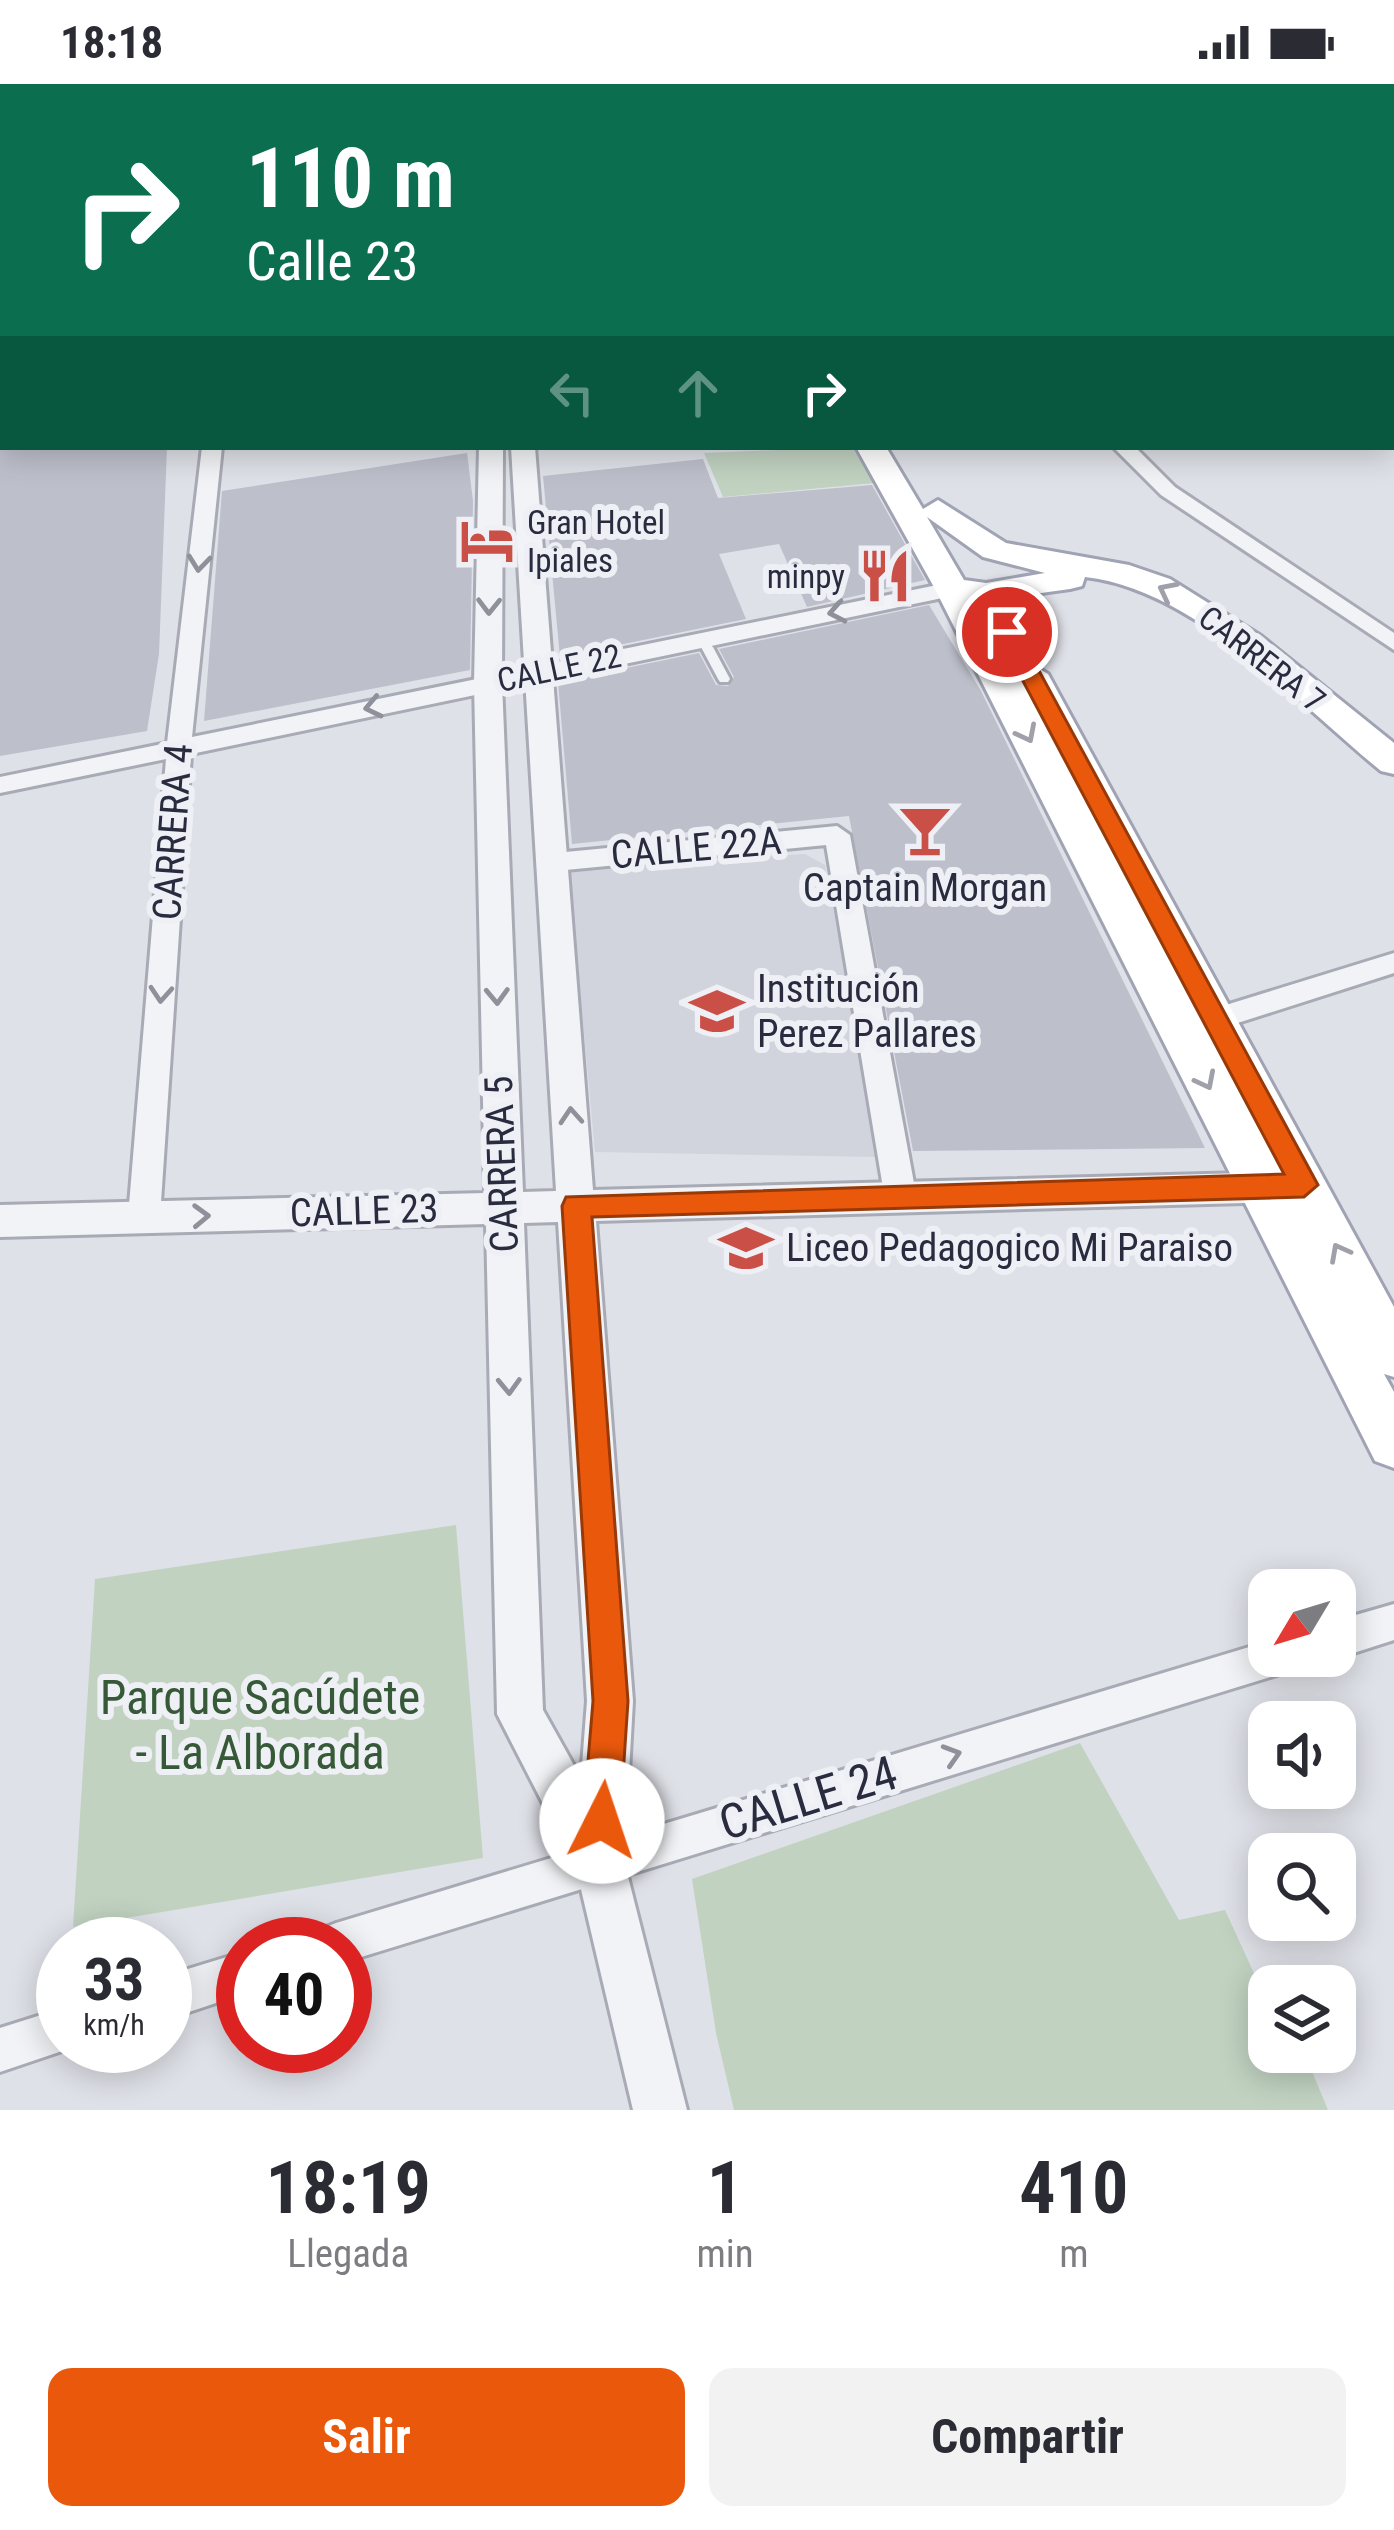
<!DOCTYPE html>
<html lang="es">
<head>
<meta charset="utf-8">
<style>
  body { margin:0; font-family:"Roboto Condensed",sans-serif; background:#f2f2f3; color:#2b2b33; height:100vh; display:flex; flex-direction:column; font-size:45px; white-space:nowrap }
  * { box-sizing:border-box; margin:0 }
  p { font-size:39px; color:#7c7c81 }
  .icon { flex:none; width:66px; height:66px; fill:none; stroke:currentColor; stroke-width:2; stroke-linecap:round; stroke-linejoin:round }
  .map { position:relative; height:2026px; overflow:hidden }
  .side { display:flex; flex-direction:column; background:#fff; flex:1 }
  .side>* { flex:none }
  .top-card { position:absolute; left:0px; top:0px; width:1395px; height:366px; box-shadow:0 6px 30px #0003; background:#0b6e4f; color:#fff; overflow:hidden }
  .needle { width:78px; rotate:232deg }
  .controls { position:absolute; left:1248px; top:1485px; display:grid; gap:24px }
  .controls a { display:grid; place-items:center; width:108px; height:108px; border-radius:24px; background:#fff; box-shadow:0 6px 30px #0003; font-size:60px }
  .speed { position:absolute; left:36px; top:1833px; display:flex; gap:24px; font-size:60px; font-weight:700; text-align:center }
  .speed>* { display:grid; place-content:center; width:156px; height:156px; border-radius:50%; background:#fff; box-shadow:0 6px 30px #0003; line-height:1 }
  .speed small { font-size:30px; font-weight:400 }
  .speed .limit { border:18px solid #d22; background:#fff; color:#111 }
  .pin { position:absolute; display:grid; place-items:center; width:102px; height:102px; color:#fff; margin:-51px; border:6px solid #fff; border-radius:50%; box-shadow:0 3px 12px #0007 }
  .me { position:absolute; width:132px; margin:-66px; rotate:4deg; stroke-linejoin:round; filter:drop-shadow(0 0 9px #0008) }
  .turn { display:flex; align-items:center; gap:42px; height:252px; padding:0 48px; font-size:54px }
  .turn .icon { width:156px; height:156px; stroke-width:2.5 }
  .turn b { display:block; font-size:84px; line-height:102px }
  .lanes { display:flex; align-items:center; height:114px; padding:0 48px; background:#0003; justify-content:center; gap:60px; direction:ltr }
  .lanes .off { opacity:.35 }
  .eta { display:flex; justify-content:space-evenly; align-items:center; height:204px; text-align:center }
  .eta b { font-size:72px; font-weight:700; line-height:84px }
  .primary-button { display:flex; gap:24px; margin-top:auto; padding:24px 48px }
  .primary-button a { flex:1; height:138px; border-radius:24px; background:#ea580c; color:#fff; font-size:48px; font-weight:700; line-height:138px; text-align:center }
  .primary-button a+a { background:#f2f2f3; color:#2b2b33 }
  .status { display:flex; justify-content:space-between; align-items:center; height:84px; padding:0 60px; background:#fff; direction:ltr }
  .status svg { height:33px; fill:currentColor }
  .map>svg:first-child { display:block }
</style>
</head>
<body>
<div class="status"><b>18:18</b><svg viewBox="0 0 49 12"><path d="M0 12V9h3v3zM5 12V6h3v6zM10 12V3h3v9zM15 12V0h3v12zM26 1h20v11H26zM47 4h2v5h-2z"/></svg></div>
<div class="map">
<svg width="1394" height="2026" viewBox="0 0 1394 2026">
  <rect width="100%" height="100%" fill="#dfe1e8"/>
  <!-- built -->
  <polygon fill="#d1d3dd" points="805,770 825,781 879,1073 595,1068 569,785"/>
  <!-- green -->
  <g fill="#c1d2c1">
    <polygon points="852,363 875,399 723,413 704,369"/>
    <polygon points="456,1441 483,1774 73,1843 95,1495"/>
    <polygon points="1080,1659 1179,1836 1225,1826 1269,1922 1269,1968 1304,1968 1328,2026 734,2026 716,1949 692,1795"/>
  </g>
  <!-- building -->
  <g fill="#bdbfcb">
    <polygon points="0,363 167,363 159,570 147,647 0,672"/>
    <polygon points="467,369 473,417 470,586 204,637 222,407"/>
    <polygon points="703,375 718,414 872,401 925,496 807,523 779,460 719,470 746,535 560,573 543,392"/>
    <polygon points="929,521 981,607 1205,1064 913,1067 849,732 572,760 558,598 699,569 716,601 728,602 734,593 719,565"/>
  </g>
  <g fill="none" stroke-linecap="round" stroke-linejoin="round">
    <defs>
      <g id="service">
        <polygon points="1075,0 1083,0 1086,3 1078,3"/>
        <polygon points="1360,1 1366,1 1367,3 1356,3"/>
        <rect x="1392" y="8" width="2" height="5"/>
        <polygon points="707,559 713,563 730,595 728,598 720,598 718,595 701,563"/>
      </g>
      <g id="minor">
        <polygon points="67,0 88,0 91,3 70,3"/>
        <polygon points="242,0 258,0 260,3 244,3"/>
        <polygon points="910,0 926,0 928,3 912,3"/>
        <rect x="0" y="147" width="3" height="10"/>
        <polygon points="3,339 3,351 0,352 0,340"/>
        <rect x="1392" y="341" width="2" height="13"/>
        <polygon points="202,363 222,363 192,653 952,498 963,505 952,512 191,670 160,1133 155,1142 144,1146 133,1142 128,1133 166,675 0,709 0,693 167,659"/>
        <polygon points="1113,363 1135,363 1175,403 1394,549 1394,566 1161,411"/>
        <polygon points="837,742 850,751 916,1110 911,1119 889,1119 884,1110 826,761 555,787 542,778 555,769"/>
        <polygon points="1394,869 1394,889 1197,952 1183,941 1187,933"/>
        <polygon points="1394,1520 1394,1556 1335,1575 1328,1572 1335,1572 1335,1537"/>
        <polygon points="1269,1557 1269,1572 1301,1572 1296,1585 345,1878 345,1860 315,1860 321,1845 336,1839"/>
        <polygon points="243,1868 243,1910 165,1936 165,1892"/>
        <polygon points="63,1924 63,1962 77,1962 0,1988 0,1944"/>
      </g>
      <path id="tertiary" d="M 479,363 L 503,363 L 502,599 L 523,1108 L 556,1107 L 511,363 L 535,363 L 593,1106 L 1282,1088 L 1295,1092 L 1301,1103 L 1295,1114 L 1282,1118 L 596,1137 L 633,1617 L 624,1777 L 687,2026 L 633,2026 L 576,1784 L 497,1630 L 486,1140 L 0,1153 L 0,1121 L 485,1109 L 474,599 ZM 558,1138 L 587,1617 L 581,1694 L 543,1626 L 524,1139 Z"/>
      <g id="primary">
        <polygon points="683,0 705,0 706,3 684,3"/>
        <path d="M 856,363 L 886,363 L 923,425 L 938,416 L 1006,459 L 1129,481 L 1170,495 L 1261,552 L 1394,659 L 1394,690 L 1381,687 C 1299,620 1194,505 1085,493 L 1082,502 L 1070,505 L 976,518 L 1013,589 L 1030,579 L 1048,590 L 1394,1223 L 1394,1293 L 1384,1290 L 1394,1308 L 1394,1384 L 1375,1377 L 935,505 ZM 927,433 L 983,473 L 1045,489 L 986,499 L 964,496 Z"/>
      </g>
    </defs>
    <!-- service casing -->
    <use href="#service" stroke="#a8abb5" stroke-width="6"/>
    <!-- minor casing -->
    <use href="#minor" stroke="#a8abb5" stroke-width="6"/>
    <!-- tertiary casing -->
    <use href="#tertiary" stroke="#a8abb5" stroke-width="6"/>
    <!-- primary casing -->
    <use href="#primary" stroke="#9fa3b3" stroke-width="6"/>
    <!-- service -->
    <use href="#service" fill="#f2f3f6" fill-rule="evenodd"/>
    <!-- minor -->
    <use href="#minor" fill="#f2f3f6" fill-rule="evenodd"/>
    <!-- tertiary -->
    <use href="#tertiary" fill="#f2f3f6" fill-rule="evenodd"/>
    <!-- primary -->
    <use href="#primary" fill="#fff" fill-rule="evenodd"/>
  </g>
  <!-- one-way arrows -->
  <defs><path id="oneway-chevron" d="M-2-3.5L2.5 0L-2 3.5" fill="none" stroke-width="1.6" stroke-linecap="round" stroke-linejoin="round" transform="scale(3)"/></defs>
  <g stroke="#8e909a">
    <use href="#oneway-chevron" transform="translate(199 479) rotate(96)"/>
    <use href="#oneway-chevron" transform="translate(489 522) rotate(91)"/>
    <use href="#oneway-chevron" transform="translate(837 528) rotate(169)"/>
    <use href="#oneway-chevron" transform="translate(373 623) rotate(168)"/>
    <use href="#oneway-chevron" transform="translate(161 910) rotate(94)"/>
    <use href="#oneway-chevron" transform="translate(497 912) rotate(88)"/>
    <use href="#oneway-chevron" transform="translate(571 1032) rotate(-94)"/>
    <use href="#oneway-chevron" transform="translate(201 1132) rotate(-2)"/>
    <use href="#oneway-chevron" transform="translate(509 1302) rotate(88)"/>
    <use href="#oneway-chevron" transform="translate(952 1671) rotate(-17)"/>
  </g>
  <g stroke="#9fa0a9">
    <use href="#oneway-chevron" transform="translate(1167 507) rotate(-153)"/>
    <use href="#oneway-chevron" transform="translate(1027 650) rotate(63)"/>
    <use href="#oneway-chevron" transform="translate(1206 997) rotate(63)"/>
    <use href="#oneway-chevron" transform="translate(1339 1168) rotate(-118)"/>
  </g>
  <!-- route -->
  <polygon fill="#ea580c" stroke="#983908" stroke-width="3" points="1007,541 1018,548 1318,1101 1304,1113 592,1133 628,1617 620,1737 615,1750 602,1755 589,1750 583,1737 593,1617 562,1122 566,1113 1284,1090 997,548"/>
  <!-- icons -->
  <defs>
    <symbol id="hotel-bare" viewBox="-9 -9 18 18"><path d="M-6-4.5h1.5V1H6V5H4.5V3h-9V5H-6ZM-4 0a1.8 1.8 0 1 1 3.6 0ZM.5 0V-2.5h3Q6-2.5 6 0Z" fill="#ca4f47" stroke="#eff0f6" stroke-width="2.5" paint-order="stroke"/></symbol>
    <symbol id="restaurant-bare" viewBox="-9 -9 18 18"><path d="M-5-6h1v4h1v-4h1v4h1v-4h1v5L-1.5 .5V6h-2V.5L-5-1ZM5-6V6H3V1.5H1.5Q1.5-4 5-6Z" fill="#ca4f47" stroke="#eff0f6" stroke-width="2.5" paint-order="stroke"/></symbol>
    <symbol id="bar-bare" viewBox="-9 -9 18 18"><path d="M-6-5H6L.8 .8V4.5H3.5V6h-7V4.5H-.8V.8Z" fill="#ca4f47" stroke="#eff0f6" stroke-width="2.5" paint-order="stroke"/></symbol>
    <symbol id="school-bare" viewBox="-9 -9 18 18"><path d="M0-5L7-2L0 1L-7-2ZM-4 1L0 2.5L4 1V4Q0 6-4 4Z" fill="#ca4f47" stroke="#eff0f6" stroke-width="2.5" paint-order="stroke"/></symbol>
  </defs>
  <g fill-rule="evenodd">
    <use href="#hotel-bare" x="449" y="419" width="76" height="76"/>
    <use href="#restaurant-bare" x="847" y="454" width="76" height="76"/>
    <use href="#bar-bare" x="887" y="708" width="76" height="76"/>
    <use href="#school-bare" x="679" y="889" width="76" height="76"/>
    <use href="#school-bare" x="708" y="1126" width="76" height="76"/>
  </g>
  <g text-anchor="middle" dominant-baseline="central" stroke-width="12" stroke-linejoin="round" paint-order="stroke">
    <!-- far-poi labels -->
    <g font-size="33" fill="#292c3f" stroke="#eff0f6" text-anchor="start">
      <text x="527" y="438">Gran Hotel<tspan x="527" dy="38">Ipiales</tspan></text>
      <text x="845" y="492" text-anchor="end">minpy</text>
    </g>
    <!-- far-street labels -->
    <g font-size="33" fill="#292c3f" stroke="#eff0f6">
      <text transform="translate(1262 575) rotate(38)">CARRERA 7</text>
      <text transform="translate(559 584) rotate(-12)">CALLE 22</text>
    </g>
    <!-- street labels -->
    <g font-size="39" fill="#292c3f" stroke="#eff0f6">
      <text transform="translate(173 748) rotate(-86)">CARRERA 4</text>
      <text transform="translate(696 764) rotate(-5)">CALLE 22A</text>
      <text transform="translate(502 1080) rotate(-92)">CARRERA 5</text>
      <text transform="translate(364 1127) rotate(-2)">CALLE 23</text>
    </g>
    <!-- poi labels -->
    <g font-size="39" fill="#292c3f" stroke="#eff0f6" text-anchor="start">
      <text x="925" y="804" text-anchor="middle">Captain Morgan</text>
      <text x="757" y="905">Institución<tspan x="757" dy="45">Perez Pallares</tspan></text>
      <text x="786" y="1164">Liceo Pedagogico Mi Paraiso</text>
    </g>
    <!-- near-park labels -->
    <g font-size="48" fill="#365a37" stroke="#eff0f6">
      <text x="260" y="1613">Parque Sacúdete<tspan x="260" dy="55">- La Alborada</tspan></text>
    </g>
    <!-- near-street labels -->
    <g font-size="48" fill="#292c3f" stroke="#eff0f6">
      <text transform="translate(808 1714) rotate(-17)">CALLE 24</text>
    </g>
  </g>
</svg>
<div class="controls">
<a><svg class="needle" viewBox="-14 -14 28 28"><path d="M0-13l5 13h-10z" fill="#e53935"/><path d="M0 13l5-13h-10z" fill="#7c7c81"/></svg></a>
<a><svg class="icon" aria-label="sound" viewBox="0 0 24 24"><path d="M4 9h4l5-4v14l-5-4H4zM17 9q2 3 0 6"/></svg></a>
<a><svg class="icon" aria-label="search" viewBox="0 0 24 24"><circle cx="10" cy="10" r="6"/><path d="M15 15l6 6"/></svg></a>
<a><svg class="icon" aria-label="layers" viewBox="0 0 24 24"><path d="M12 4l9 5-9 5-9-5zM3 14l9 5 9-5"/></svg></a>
</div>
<div class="speed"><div>33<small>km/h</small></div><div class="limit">40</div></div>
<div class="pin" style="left:1007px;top:548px;background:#d93025"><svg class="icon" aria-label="arrive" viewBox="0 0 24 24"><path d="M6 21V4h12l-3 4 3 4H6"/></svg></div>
<svg class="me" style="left:602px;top:1737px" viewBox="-20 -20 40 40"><circle r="19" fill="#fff"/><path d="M0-13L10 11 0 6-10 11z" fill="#ea580c"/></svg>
<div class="top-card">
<div class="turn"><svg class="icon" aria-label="right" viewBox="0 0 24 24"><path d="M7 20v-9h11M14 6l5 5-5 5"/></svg><div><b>110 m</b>Calle 23</div></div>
<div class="lanes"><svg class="icon off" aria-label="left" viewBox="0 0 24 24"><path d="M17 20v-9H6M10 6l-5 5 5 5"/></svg><svg class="icon off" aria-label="ahead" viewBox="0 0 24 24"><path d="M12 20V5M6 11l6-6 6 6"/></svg><svg class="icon" aria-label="right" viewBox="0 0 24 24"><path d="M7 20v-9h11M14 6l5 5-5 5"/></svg></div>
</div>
</div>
<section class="side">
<div class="eta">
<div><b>18:19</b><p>Llegada</p></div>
<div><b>1</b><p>min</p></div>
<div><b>410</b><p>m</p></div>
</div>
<div class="primary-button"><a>Salir</a><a>Compartir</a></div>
</section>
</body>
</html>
